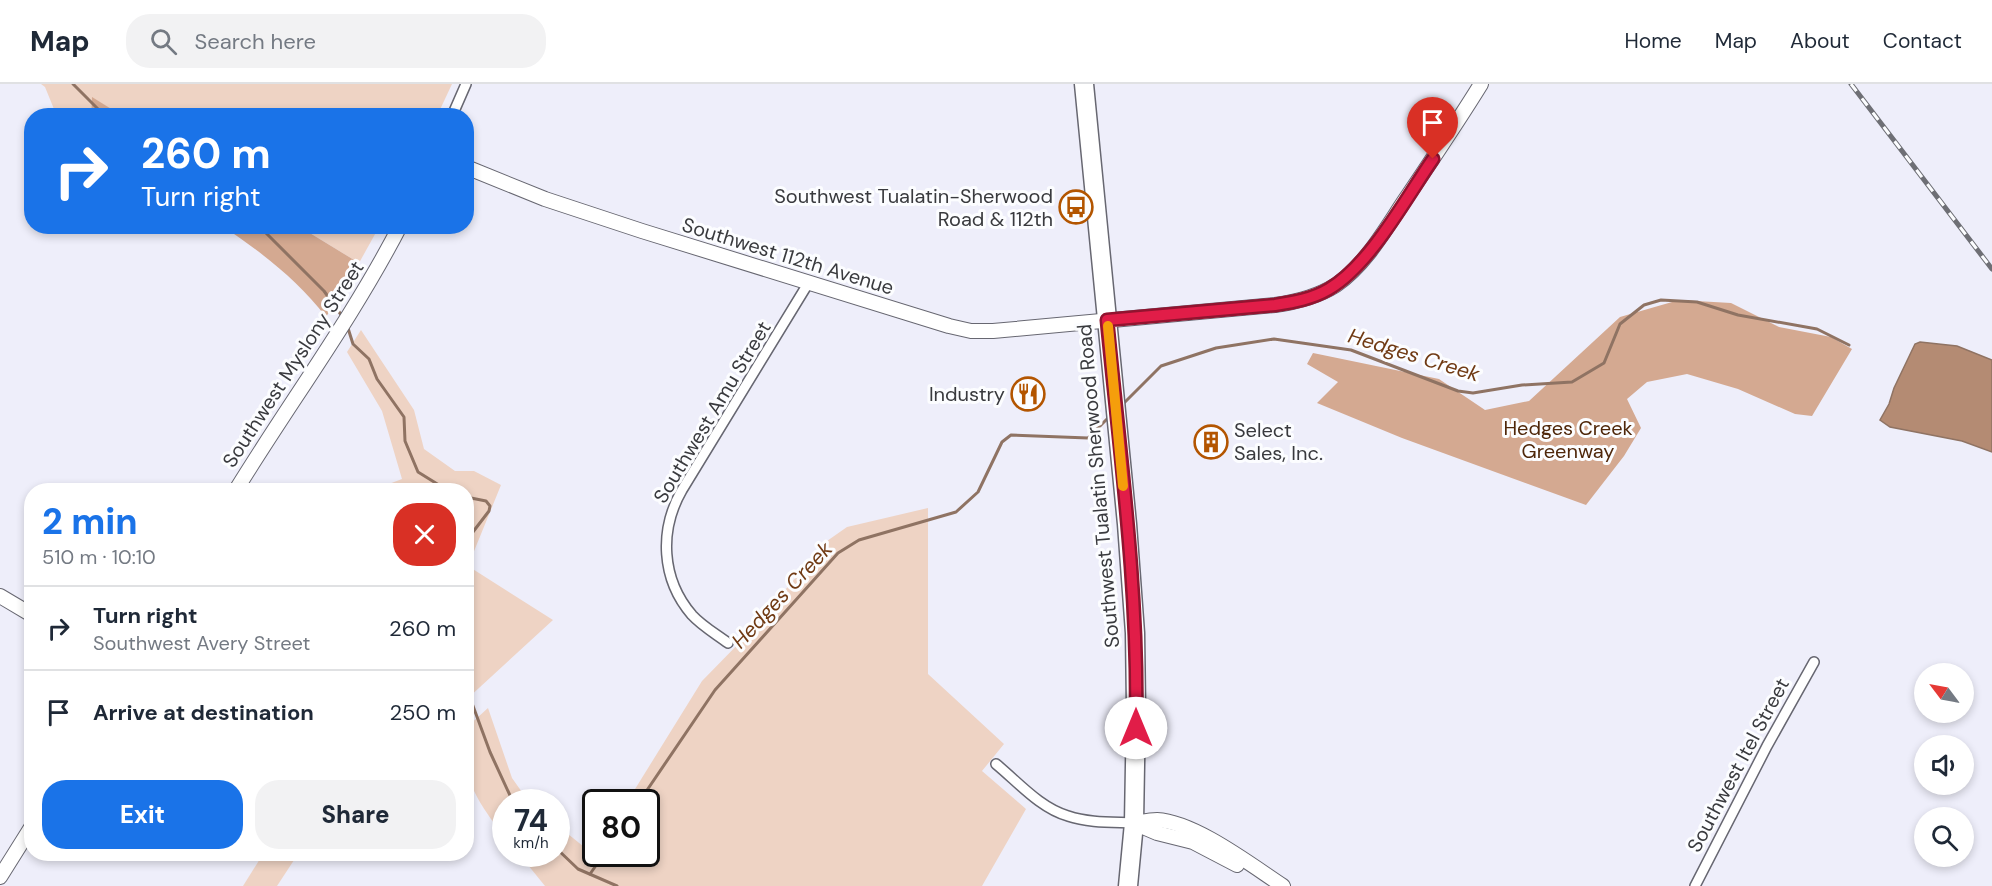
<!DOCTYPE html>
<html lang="en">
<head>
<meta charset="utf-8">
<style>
  body { margin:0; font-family:"DM Sans",sans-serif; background:#f2f2f3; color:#1f2937; height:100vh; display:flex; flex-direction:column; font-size:22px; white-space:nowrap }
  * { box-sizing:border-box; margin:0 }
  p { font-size:20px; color:#747a83 }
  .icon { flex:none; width:33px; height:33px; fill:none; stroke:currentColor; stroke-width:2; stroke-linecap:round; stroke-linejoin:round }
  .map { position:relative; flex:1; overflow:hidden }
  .sheet { position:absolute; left:24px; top:399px; width:450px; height:378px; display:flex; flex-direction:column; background:#fff; border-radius:24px; box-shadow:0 3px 9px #0003 }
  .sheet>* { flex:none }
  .top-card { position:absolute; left:24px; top:24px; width:450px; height:126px; border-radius:24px; box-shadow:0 3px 9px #0003; background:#1a73e8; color:#fff; overflow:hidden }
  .needle { width:39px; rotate:302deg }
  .buttons { position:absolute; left:1914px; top:579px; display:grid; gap:12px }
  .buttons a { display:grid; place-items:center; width:60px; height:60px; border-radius:50%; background:#fff; box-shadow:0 3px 9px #0003; font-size:30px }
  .speed { position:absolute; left:492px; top:705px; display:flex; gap:12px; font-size:30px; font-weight:700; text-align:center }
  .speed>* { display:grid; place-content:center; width:78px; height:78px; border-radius:50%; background:#fff; box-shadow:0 3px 9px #0003; line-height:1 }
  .speed small { font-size:15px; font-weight:400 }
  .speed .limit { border:3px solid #111; border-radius:9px; background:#fff; color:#111 }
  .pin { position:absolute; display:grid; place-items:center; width:51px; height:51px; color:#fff; margin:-62px -26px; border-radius:50% 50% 50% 0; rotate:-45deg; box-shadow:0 0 6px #0007 }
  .pin .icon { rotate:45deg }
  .me { position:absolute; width:66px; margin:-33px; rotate:0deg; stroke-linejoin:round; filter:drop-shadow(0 0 4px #0008) }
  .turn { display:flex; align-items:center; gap:21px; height:126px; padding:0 18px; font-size:27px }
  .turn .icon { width:78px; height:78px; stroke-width:2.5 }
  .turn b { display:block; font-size:42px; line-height:51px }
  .round { display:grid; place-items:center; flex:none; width:63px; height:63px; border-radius:24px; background:#f2f2f3 }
  .summary { display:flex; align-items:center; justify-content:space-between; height:102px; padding:0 18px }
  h1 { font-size:36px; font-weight:800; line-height:45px; color:#1a73e8 }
  .button { display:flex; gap:12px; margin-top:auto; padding:12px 18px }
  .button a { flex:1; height:69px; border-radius:24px; background:#1a73e8; color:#fff; font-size:24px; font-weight:800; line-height:69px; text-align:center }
  .button a+a { background:#f2f2f3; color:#1f2937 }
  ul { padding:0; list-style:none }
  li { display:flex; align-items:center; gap:18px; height:84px; padding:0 18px; border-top:2px solid #e0e1e3 }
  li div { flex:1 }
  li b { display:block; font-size:22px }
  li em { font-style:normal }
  header { display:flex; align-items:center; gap:36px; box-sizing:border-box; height:84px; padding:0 30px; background:#fff; border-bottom:2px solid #e0e1e3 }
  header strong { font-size:28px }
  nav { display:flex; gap:33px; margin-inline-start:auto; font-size:21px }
  .search { width:420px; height:54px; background:#f2f2f3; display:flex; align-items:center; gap:15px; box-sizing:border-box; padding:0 21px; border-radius:24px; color:#747a83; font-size:22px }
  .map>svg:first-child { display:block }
</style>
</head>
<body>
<header>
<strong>Map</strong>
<div class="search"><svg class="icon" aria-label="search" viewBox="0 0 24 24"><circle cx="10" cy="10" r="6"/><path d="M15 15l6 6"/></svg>Search here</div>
<nav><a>Home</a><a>Map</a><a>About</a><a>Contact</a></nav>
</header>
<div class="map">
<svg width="1992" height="802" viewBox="0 0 1992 802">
  <rect width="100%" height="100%" fill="#eeeefa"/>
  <!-- green -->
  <g fill="#eed3c4">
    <polygon points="41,0 452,0 437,32 121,31 92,14 91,31 58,31 56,30 45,3"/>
    <polygon points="300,143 379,143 359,179"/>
    <polygon points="361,246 414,326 424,365 455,387 474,387 501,401 468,482 553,536 467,615 466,406 373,406 402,395 382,327 347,268"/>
    <polygon points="928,424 928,590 1004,660 982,687 1026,725 982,802 545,802 519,770 556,770 557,741 589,767 595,766 596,770 646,770 646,718 627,718 702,597 745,553 827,457 847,443"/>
    <path d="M 488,624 L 512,694 L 529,718 L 506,718 L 505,753 C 489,733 470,708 466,682 C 465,670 466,656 467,643 Z"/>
    <polygon points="263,770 298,770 277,802 243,802"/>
  </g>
  <!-- forest -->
  <g fill="#d4a991">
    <polygon points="92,13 121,31 91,31"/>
    <path d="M 224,143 L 300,143 L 359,179 L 326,233 C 298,196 262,169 224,143 Z"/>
    <polygon points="1679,216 1731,219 1779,243 1831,253 1852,265 1812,332 1795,330 1738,305 1687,290 1647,298 1627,315 1641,344 1624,372 1586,421 1402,354 1317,319 1338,298 1307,280 1313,269 1439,295 1485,326 1529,317 1620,233"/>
  </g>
  <!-- water -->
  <polygon fill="#b48b73" stroke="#8f7363" stroke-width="1.5" points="1920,258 1957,262 1992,276 1992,368 1962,357 1890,343 1880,336 1889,320 1894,304 1915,260"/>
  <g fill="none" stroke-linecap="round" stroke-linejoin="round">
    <!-- stream -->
    <g stroke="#8f7363" stroke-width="3">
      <polyline points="73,0 105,32"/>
      <polyline points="259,142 324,207 342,232"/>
      <polyline points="347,241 353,260 369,275 377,295 404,333 405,357 418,388 447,406"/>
      <polyline points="1124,319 1161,282 1216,264 1274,255 1351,266 1458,307 1473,309 1522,301 1572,298 1604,279 1620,240 1644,221 1661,216 1697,218 1738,231 1817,245 1849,261"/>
      <polyline points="466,413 486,417 490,422 489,427 466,457"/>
      <polyline points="466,603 490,668 513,718"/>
      <polyline points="639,718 715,606 838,469 859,456 956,428 978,408 1002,358 1011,351 1088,354 1108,334"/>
      <polyline points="556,764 578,785 617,802"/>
      <polyline points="590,790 604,770"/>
    </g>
    <defs>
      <g id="street">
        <polyline points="452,32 466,0"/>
        <path d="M 728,559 C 716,550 702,542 692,531 C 661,495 659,446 682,406 L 809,198"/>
        <path d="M 996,680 C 1018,698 1040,724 1068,732 C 1089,739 1112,738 1134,739"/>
        <polyline points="1695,802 1767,662 1814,578"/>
      </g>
      <g id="secondary">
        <path d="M 466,83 L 545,115 L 642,147 L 949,242 L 971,247 L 993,247 L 1275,221 C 1297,218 1317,213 1336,201 C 1366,180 1385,146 1405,116 C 1431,77 1457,39 1481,0"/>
        <path d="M 236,406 C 290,318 352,235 400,142"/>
        <polyline points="0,512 32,531"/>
        <path d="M 1134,739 C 1141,738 1149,736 1157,736 C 1195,738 1251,781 1283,802"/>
        <polyline points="1136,740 1157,749 1193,758 1237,781"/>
        <polyline points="0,793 32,742"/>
      </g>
      <polyline id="highway" points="1084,0 1127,440 1135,549 1136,623 1134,739 1128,802"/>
    </defs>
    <!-- street casing -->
    <use href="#street" stroke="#676771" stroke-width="12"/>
    <!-- secondary casing -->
    <use href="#secondary" stroke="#676771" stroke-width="16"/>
    <!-- highway casing -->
    <use href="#highway" stroke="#676771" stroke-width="21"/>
    <!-- street -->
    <use href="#street" stroke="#fff" stroke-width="9"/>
    <!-- secondary -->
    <use href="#secondary" stroke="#fff" stroke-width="14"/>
    <!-- highway -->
    <use href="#highway" stroke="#fff" stroke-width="18"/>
    <defs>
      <polyline id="rail" points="1851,0 1992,185"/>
    </defs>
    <!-- rail casing -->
    <use href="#rail" stroke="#6e6f75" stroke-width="5"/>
    <!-- rail -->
    <use href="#rail" stroke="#fcfdff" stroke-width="3" stroke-dasharray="9" stroke-linecap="butt"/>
  </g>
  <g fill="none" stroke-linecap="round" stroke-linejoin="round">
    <defs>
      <path id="route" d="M 1136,644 C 1139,508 1120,371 1107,236 L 1275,221 C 1294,218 1312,215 1329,205 C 1370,181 1406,114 1433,75"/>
    </defs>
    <!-- route casing -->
    <use href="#route" stroke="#92132f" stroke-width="15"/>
    <!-- route -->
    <use href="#route" stroke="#e11d48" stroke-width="10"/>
    <!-- slow -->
    <polyline stroke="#f59e0b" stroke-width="10" points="1108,242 1123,402"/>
  </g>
  <!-- icons -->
  <defs>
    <symbol id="bus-ring" viewBox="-11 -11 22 22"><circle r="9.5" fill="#fcfdff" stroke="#b35500" stroke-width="1.5"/><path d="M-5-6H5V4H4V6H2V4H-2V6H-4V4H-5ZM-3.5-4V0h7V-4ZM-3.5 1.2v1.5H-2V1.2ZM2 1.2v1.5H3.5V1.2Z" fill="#b35500"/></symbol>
    <symbol id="restaurant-ring" viewBox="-11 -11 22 22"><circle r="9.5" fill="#fcfdff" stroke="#b35500" stroke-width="1.5"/><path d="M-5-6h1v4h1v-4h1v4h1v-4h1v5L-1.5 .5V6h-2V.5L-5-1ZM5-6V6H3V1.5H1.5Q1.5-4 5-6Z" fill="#b35500"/></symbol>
    <symbol id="building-ring" viewBox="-11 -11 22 22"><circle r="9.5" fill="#fcfdff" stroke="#b35500" stroke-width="1.5"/><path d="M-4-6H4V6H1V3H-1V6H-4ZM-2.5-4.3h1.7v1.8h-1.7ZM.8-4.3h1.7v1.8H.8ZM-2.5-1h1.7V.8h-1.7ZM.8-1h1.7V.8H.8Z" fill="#b35500"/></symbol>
  </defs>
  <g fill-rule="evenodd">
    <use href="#bus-ring" x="1057" y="104" width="38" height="38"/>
    <use href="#restaurant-ring" x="1009" y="291" width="38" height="38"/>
    <use href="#building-ring" x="1192" y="339" width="38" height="38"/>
  </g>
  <g text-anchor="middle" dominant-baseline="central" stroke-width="6" stroke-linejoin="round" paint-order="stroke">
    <!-- poi labels -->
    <g font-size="20" fill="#393a3e" stroke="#fcfdff" text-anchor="end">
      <text x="1053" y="112">Southwest Tualatin-Sherwood<tspan x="1053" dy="23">Road &amp; 112th</tspan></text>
      <text x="1005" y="310">Industry</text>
      <text x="1234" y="346" text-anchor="start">Select<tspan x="1234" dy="23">Sales, Inc.</tspan></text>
    </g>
    <!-- street labels -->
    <g font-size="20" fill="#393a3e" stroke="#fcfdff">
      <text transform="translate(788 172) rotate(17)">Southwest 112th Avenue</text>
      <text transform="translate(293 280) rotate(-57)">Southwest Myslony Street</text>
      <text transform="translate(712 328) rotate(-59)">Southwest Amu Street</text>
      <text transform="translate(1098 402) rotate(-95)">Southwest Tualatin Sherwood Road</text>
      <text transform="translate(1738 681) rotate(-62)">Southwest Itel Street</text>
    </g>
    <!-- park labels -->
    <g font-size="20" fill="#4f270a" stroke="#fcfdff">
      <text x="1568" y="344">Hedges Creek<tspan x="1568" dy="23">Greenway</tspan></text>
    </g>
    <!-- water labels -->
    <g font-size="21" font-style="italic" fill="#703a14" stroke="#fcfdff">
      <text transform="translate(1414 271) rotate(17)">Hedges Creek</text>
      <text transform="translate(782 511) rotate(-47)">Hedges Creek</text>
    </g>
  </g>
</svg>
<div class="buttons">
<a><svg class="needle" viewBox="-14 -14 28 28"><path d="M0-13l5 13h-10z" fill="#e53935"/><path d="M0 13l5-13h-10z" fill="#747a83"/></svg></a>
<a><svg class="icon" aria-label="sound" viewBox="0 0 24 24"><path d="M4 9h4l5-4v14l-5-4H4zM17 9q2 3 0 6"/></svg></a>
<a><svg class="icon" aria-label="search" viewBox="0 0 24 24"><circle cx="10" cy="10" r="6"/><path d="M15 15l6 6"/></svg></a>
</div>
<div class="speed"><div>74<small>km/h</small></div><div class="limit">80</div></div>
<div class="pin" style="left:1433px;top:75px;background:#d93025"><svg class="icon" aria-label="arrive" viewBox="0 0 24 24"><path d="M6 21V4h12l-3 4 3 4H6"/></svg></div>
<svg class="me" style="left:1136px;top:644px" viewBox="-20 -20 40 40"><circle r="19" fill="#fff"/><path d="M0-13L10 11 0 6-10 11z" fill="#e11d48"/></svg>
<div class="top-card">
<div class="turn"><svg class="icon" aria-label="right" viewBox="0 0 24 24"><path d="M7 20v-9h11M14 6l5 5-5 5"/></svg><div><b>260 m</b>Turn right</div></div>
</div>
<section class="sheet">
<div class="summary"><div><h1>2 min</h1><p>510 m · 10:10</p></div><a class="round" style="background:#d93025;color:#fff"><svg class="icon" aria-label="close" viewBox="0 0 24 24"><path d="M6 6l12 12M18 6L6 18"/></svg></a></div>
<ul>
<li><svg class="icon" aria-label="right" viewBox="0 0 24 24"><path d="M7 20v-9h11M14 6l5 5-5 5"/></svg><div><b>Turn right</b><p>Southwest Avery Street</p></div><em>260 m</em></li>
<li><svg class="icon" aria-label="arrive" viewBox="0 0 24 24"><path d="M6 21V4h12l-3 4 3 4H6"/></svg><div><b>Arrive at destination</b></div><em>250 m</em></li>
</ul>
<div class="button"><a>Exit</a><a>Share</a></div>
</section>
</div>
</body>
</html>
